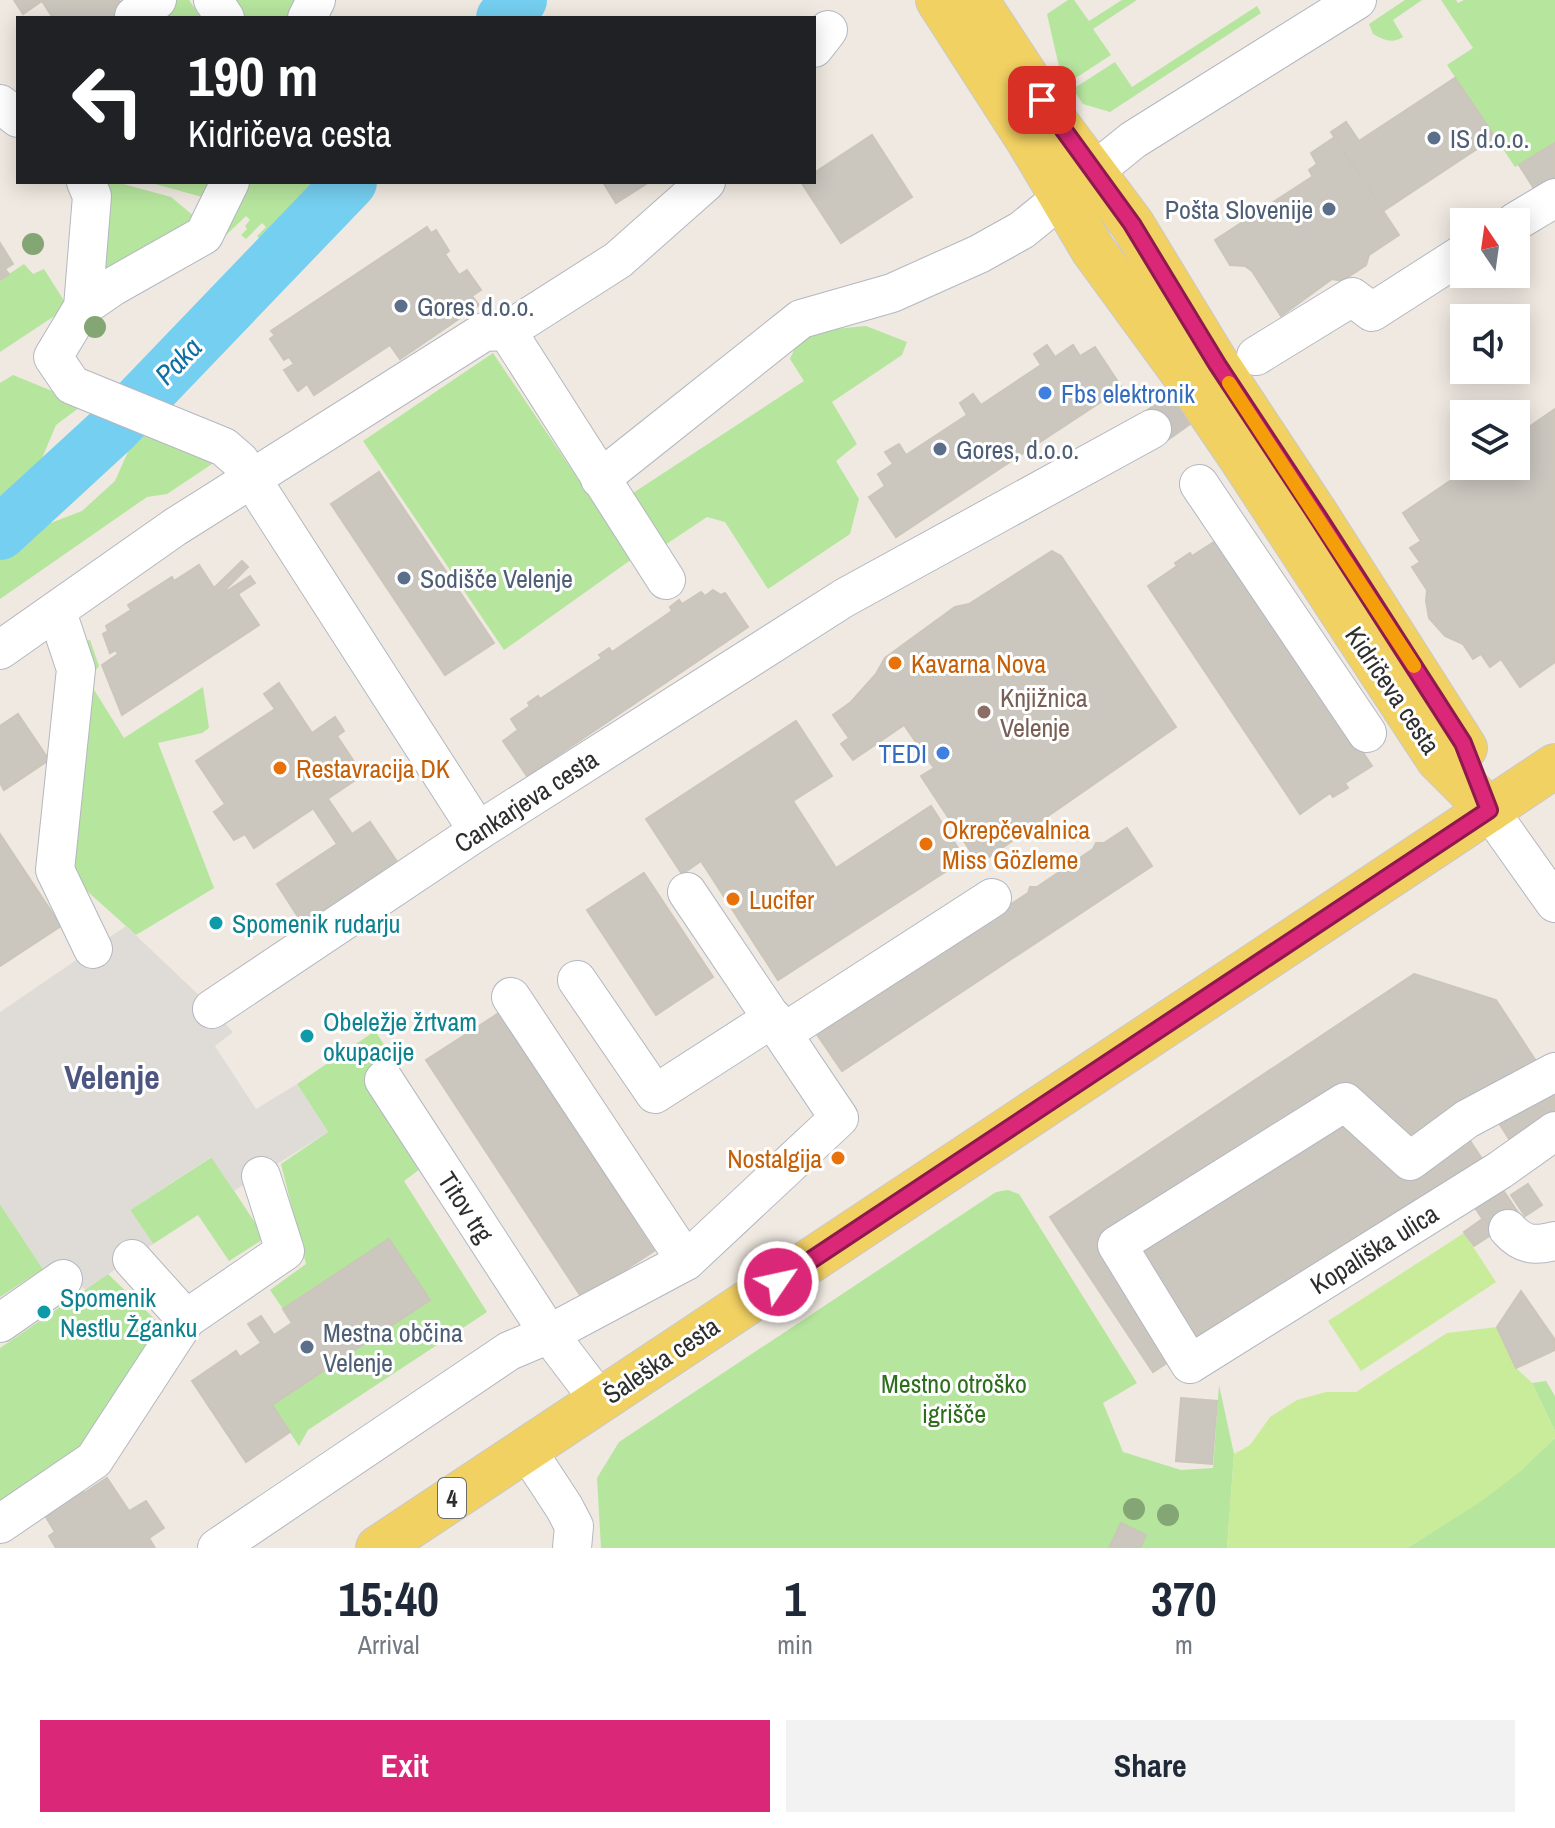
<!DOCTYPE html>
<html lang="en">
<head>
<meta charset="utf-8">
<style>
  body { margin:0; font-family:"Archivo Narrow",sans-serif; background:#f2f2f3; color:#1f2937; height:100vh; display:flex; flex-direction:column; font-size:30px; white-space:nowrap }
  * { box-sizing:border-box; margin:0 }
  p { font-size:26px; color:#747a83 }
  .icon { flex:none; width:44px; height:44px; fill:none; stroke:currentColor; stroke-width:2; stroke-linecap:round; stroke-linejoin:round }
  .map { position:relative; height:1548px; overflow:hidden }
  .details { display:flex; flex-direction:column; background:#fff; flex:1 }
  .details>* { flex:none }
  .top-card { position:absolute; left:16px; top:16px; width:800px; height:168px; border-radius:0px; box-shadow:0 4px 20px #0003; background:#202124; color:#fff; overflow:hidden }
  .needle { width:52px; rotate:347deg }
  .tools { position:absolute; left:1450px; top:208px; display:grid; gap:16px }
  .tools a { display:grid; place-items:center; width:80px; height:80px; border-radius:0px; background:#fff; box-shadow:0 4px 20px #0003; font-size:40px }
  .pin { position:absolute; display:grid; place-items:center; width:68px; height:68px; color:#fff; margin:-34px; border-radius:16px; box-shadow:0 4px 12px #0006 }
  .me { position:absolute; width:88px; margin:-44px; rotate:56deg; stroke-linejoin:round; filter:drop-shadow(0 0 6px #0008) }
  .turn { display:flex; align-items:center; gap:28px; height:168px; padding:0 40px; font-size:36px }
  .turn .icon { width:104px; height:104px; stroke-width:2.5 }
  .turn b { display:block; font-size:56px; line-height:68px }
  .eta { display:flex; justify-content:space-evenly; align-items:center; height:136px; text-align:center }
  .eta b { font-size:48px; font-weight:700; line-height:56px }
  .button { display:flex; gap:16px; margin-top:auto; padding:16px 40px }
  .button a { flex:1; height:92px; border-radius:0px; background:#db2777; color:#fff; font-size:32px; font-weight:700; line-height:92px; text-align:center }
  .button a+a { background:#f2f2f3; color:#1f2937 }
  .map>svg:first-child { display:block }
</style>
</head>
<body>
<div class="map">
<svg width="1555" height="1548" viewBox="0 0 1555 1548">
  <rect width="100%" height="100%" fill="#efe9e1"/>
  <!-- green -->
  <g fill="#b6e59e">
    <polygon points="178,0 189,0 201,18 150,18"/>
    <polygon points="234,0 302,0 293,18 246,18"/>
    <polygon points="1068,0 1074,0 1089,21 1122,0 1137,0 1093,29 1111,55 1068,83 1060,71 1047,14"/>
    <path d="M 1405,0 L 1422,0 L 1393,20 L 1403,37 C 1392,44 1384,40 1373,34 L 1369,24 Z"/>
    <polygon points="1441,0 1456,0 1458,3 1464,0 1555,0 1555,143 1515,167 1447,65 1473,48"/>
    <polygon points="1257,6 1261,13 1110,112 1083,104 1073,89 1115,62 1132,87"/>
    <polygon points="102,182 116,182 171,197 201,222 93,279"/>
    <polygon points="148,182 218,182 202,197"/>
    <polygon points="241,182 322,182 264,243 257,236 266,227 262,223 246,239 241,235 247,229 245,226 250,220 246,216 224,237 214,238"/>
    <polygon points="24,264 33,274 44,269 68,307 0,352 0,280"/>
    <polygon points="866,326 907,342 902,355 832,402 857,444 836,461 859,499 850,534 768,589 725,522 707,517 665,545 633,493 804,381 790,359 802,332"/>
    <polygon points="493,353 632,559 504,650 363,441"/>
    <polygon points="13,375 84,404 56,425 37,470 0,509 0,383"/>
    <polygon points="139,427 218,460 167,494 147,497 0,599 0,547 9,539 82,511 115,481"/>
    <polygon points="90,640 99,666 88,680 124,738 203,687 209,728 202,733 158,743 214,888 136,935 67,873 85,641"/>
    <polygon points="375,1031 393,1058 367,1075 420,1169 404,1181 487,1312 308,1430 299,1446 272,1405 429,1299 389,1239 283,1309 270,1290 306,1264 281,1164 328,1132 297,1084"/>
    <polygon points="212,1157 265,1238 229,1261 198,1215 153,1244 130,1210"/>
    <polygon points="1008,1190 1019,1194 1137,1383 1103,1403 1123,1452 1181,1470 1213,1468 1219,1385 1234,1454 1227,1548 601,1548 597,1478 619,1442 996,1192"/>
    <polygon points="0,1204 43,1269 0,1297"/>
    <polygon points="108,1274 165,1329 85,1449 0,1507 0,1348"/>
    <polygon points="1546,1381 1555,1396 1555,1431 1532,1383"/>
    <path d="M 1555,1438 L 1555,1548 L 1407,1548 C 1463,1513 1507,1484 1555,1438 Z"/>
  </g>
  <!-- pitch -->
  <g fill="#c9ec9a">
    <polygon points="1464,1233 1496,1282 1361,1371 1328,1321"/>
    <polygon points="1497,1327 1516,1368 1532,1383 1555,1431 1555,1438 1521,1471 1479,1503 1407,1548 1227,1548 1234,1454 1250,1445 1270,1417 1297,1400 1326,1392 1356,1392 1447,1333"/>
  </g>
  <!-- plaza -->
  <polygon fill="#dfdcd8" points="126,926 202,998 233,1032 215,1046 256,1109 297,1084 328,1132 234,1191 211,1157 130,1210 153,1244 86,1289 43,1269 0,1204 0,1012"/>
  <g fill="none" stroke-linecap="round" stroke-linejoin="round">
    <!-- river -->
    <g stroke="#75cff0" stroke-width="54">
      <polyline points="503,18 520,0"/>
      <polyline points="0,533 113,429 350,182"/>
    </g>
  </g>
  <!-- building -->
  <g fill="#cbc7bf" stroke="#cbc5ba" stroke-width="2">
    <polygon points="14,0 119,0 130,18 53,18 42,1 23,14"/>
    <polygon points="1455,78 1495,137 1383,211 1331,132 1346,122 1359,141"/>
    <polygon points="872,135 912,197 841,243 801,182 814,182 814,173"/>
    <polygon points="1335,137 1346,155 1313,177 1309,170 1317,164 1311,153"/>
    <polygon points="1555,143 1555,177 1535,190 1519,165"/>
    <polygon points="1346,155 1399,235 1369,255 1366,265 1342,281 1332,279 1281,316 1252,271 1245,266 1230,265 1215,240"/>
    <polygon points="603,182 649,182 616,203"/>
    <polygon points="427,227 431,233 436,230 449,251 445,254 459,275 467,270 481,290 472,296 479,305 400,359 390,345 314,395 307,384 298,391 284,370 294,364 289,357 284,360 270,339 275,335 271,331"/>
    <polygon points="0,243 13,264 5,269 9,274 0,280"/>
    <polygon points="1047,345 1055,357 1073,345 1080,356 1095,347 1122,388 896,537 869,497 885,486 878,474 893,464 885,452 899,444 906,455 967,415 960,403 973,394 981,405 1041,365 1034,354"/>
    <polygon points="1555,409 1555,662 1520,687 1501,659 1490,667 1481,654 1473,659 1463,644 1445,636 1429,618 1426,601 1427,590 1412,567 1420,562 1410,548 1421,541 1403,513 1472,466 1516,466 1516,436"/>
    <polygon points="379,472 494,643 445,675 331,504"/>
    <polygon points="1220,538 1372,766 1345,783 1348,788 1333,797 1330,793 1300,814 1148,586 1177,566 1175,563 1190,553 1192,556"/>
    <polygon points="1052,551 1061,556 1176,727 979,864 921,776 934,768 904,725 853,760 841,744 849,738 833,715 851,702 876,674 885,658 955,607 969,604"/>
    <polygon points="242,561 248,567 226,589 227,591 250,576 255,583 238,594 259,625 122,715 102,665 118,654 116,650 110,653 103,634 108,631 106,626 131,610 128,605 172,577 174,581 199,565 214,588"/>
    <polygon points="713,590 721,595 725,593 748,627 527,776 503,741 518,730 511,719 530,706 528,703 538,696 540,699 602,658 599,655 609,648 612,652 672,611 670,607 679,600 682,604 701,592 705,596"/>
    <polygon points="279,683 312,733 335,717 344,731 337,736 363,775 254,848 245,834 234,840 214,812 225,804 196,761 275,709 264,694"/>
    <polygon points="18,714 49,760 4,790 0,783 0,726"/>
    <polygon points="796,721 832,776 793,801 836,868 931,806 965,859 778,980 701,861 682,874 646,819"/>
    <polygon points="328,799 352,834 370,822 398,863 304,926 277,884 337,844 313,808"/>
    <polygon points="1127,828 1152,866 842,1071 816,1033 1028,893 1030,887 1037,887 1093,849 1096,843 1104,843"/>
    <polygon points="0,834 61,926 0,966"/>
    <polygon points="644,873 713,977 656,1015 587,910"/>
    <polygon points="1414,974 1496,1000 1555,1090 1555,1121 1515,1148 1481,1095 1452,1114 1523,1220 1495,1238 1459,1183 1414,1200 1153,1372 1050,1217"/>
    <polygon points="499,1013 654,1251 582,1298 426,1060"/>
    <polygon points="1528,1184 1542,1205 1525,1216 1511,1195"/>
    <polygon points="1484,1218 1494,1233 1474,1246 1464,1232"/>
    <polygon points="389,1239 430,1300 272,1405 290,1432 246,1462 192,1381 236,1351 240,1357 261,1343 248,1324 261,1316 274,1335 292,1323 283,1309"/>
    <polygon points="1521,1291 1555,1340 1555,1350 1516,1368 1497,1327"/>
    <polygon points="1181,1398 1217,1401 1212,1464 1176,1461"/>
    <polygon points="107,1478 129,1511 146,1501 164,1528 149,1538 155,1548 56,1548 49,1536 55,1532 46,1517 49,1515 44,1507 79,1484 84,1493"/>
    <polygon points="1121,1523 1146,1535 1140,1548 1109,1548"/>
  </g>
  <g fill="none" stroke-linecap="round" stroke-linejoin="round">
    <!-- minor-tunnel -->
    <polyline stroke="#c8c4bd" stroke-width="38" stroke-dasharray="38 19" stroke-linecap="butt" points="1152,429 1224,378"/>
    <defs>
      <g id="minor">
        <polyline points="213,0 225,18"/>
        <polyline points="134,16 157,0"/>
        <polyline points="307,18 316,0"/>
        <polyline points="814,48 828,30"/>
        <polyline points="0,104 18,118"/>
        <polyline points="86,182 92,196 83,307 53,357 72,385 224,447 240,461 478,831"/>
        <polyline points="1515,222 1555,198"/>
        <polyline points="83,307 112,287 204,235 230,182"/>
        <polyline points="1256,356 1352,297 1372,312 1464,253"/>
        <polyline points="600,479 801,319 892,293 979,254 1022,230 1133,140 1357,0"/>
        <polyline points="1199,484 1367,733"/>
        <polyline points="666,580 507,331 618,260 706,182"/>
        <polyline points="57,612 76,669 55,870 93,949"/>
        <polyline points="0,650 175,527 484,332 507,331"/>
        <polyline points="1489,810 1555,903"/>
        <polyline points="577,980 655,1094 773,1018"/>
        <polyline points="511,997 686,1261"/>
        <polyline points="212,1009 478,831 844,598 1152,429"/>
        <polyline points="783,1033 992,898"/>
        <polyline points="1555,1072 1467,1119 1410,1161 1345,1102 1117,1245 1190,1364 1500,1170 1555,1131"/>
        <polyline points="384,1080 549,1334 600,1401"/>
        <path d="M 1508,1229 C 1523,1246 1535,1246 1555,1241"/>
        <polyline points="186,1319 285,1251 261,1176"/>
        <polyline points="0,1323 63,1279"/>
        <polyline points="526,1449 564,1507 574,1526 572,1548"/>
        <polyline points="0,1524 94,1460 186,1319 132,1259"/>
        <polyline points="217,1548 509,1351 549,1334 686,1261 839,1118 687,892"/>
      </g>
      <g id="major">
        <polyline points="938,0 1030,143 1093,250 1188,380 1241,458 1438,759 1489,810"/>
        <polyline points="976,0 1058,125 1132,224 1217,364 1318,517 1465,748"/>
        <polyline points="378,1548 1555,766"/>
      </g>
    </defs>
    <!-- minor casing -->
    <use href="#minor" stroke="#b4b7c1" stroke-width="40"/>
    <!-- major casing -->
    <use href="#major" stroke="#c9c9c9" stroke-width="46"/>
    <!-- minor -->
    <use href="#minor" stroke="#fff" stroke-width="38"/>
    <!-- major -->
    <use href="#major" stroke="#f2d163" stroke-width="44"/>
  </g>
  <!-- trees -->
  <g fill="#84a574">
    <circle cx="33" cy="244" r="11"/>
    <circle cx="95" cy="327" r="11"/>
    <circle cx="1134" cy="1509" r="11"/>
    <circle cx="1168" cy="1515" r="11"/>
  </g>
  <g fill="none" stroke-linecap="round" stroke-linejoin="round">
    <defs>
      <polyline id="route" points="778,1282 1489,810 1463,743 1318,517 1217,364 1132,224 1042,100"/>
    </defs>
    <!-- route casing -->
    <use href="#route" stroke="#8e194d" stroke-width="20"/>
    <!-- route -->
    <use href="#route" stroke="#db2777" stroke-width="14"/>
    <!-- slow -->
    <polyline stroke="#f59e0b" stroke-width="14" points="1229,383 1414,666"/>
  </g>
  <!-- markers -->
  <g fill="#5c6f8a" stroke="#fff" stroke-width="3">
    <circle cx="1434" cy="138" r="8"/>
    <circle cx="1329" cy="209" r="8"/>
    <circle cx="401" cy="306" r="8"/>
    <circle cx="940" cy="449" r="8"/>
    <circle cx="404" cy="578" r="8"/>
    <circle cx="307" cy="1347" r="8"/>
  </g>
  <g fill="#3f7fe0" stroke="#fff" stroke-width="3">
    <circle cx="1045" cy="393" r="8"/>
    <circle cx="943" cy="753" r="8"/>
  </g>
  <g fill="#e8710a" stroke="#fff" stroke-width="3">
    <circle cx="895" cy="663" r="8"/>
    <circle cx="280" cy="768" r="8"/>
    <circle cx="926" cy="844" r="8"/>
    <circle cx="733" cy="899" r="8"/>
    <circle cx="838" cy="1158" r="8"/>
  </g>
  <circle fill="#8d6e63" stroke="#fff" stroke-width="3" cx="984" cy="712" r="8"/>
  <g fill="#0f9aa8" stroke="#fff" stroke-width="3">
    <circle cx="216" cy="923" r="8"/>
    <circle cx="307" cy="1036" r="8"/>
    <circle cx="44" cy="1312" r="8"/>
  </g>
  <g text-anchor="middle" dominant-baseline="central" stroke-width="6" stroke-linejoin="round" paint-order="stroke">
    <!-- shield labels -->
    <rect fill="#fff" stroke="#6d6d6d" stroke-width="2" x="438" y="1478" width="28" height="40" rx="6"/>
    <g font-size="24" font-weight="bold" fill="#2e2e2e">
      <text x="452" y="1498">4</text>
    </g>
    <!-- service labels -->
    <g font-size="26" fill="#4e5e75" stroke="#fff" text-anchor="start">
      <text x="1450" y="138">IS d.o.o.</text>
      <text x="1313" y="209" text-anchor="end">Pošta Slovenije</text>
      <text x="417" y="306">Gores d.o.o.</text>
      <text x="956" y="449">Gores, d.o.o.</text>
      <text x="420" y="578">Sodišče Velenje</text>
      <text x="323" y="1332">Mestna občina<tspan x="323" dy="30">Velenje</tspan></text>
    </g>
    <!-- shop labels -->
    <g font-size="26" fill="#366cbe" stroke="#fff" text-anchor="start">
      <text x="1061" y="393">Fbs elektronik</text>
      <text x="927" y="753" text-anchor="end">TEDI</text>
    </g>
    <!-- food labels -->
    <g font-size="26" fill="#c56008" stroke="#fff" text-anchor="start">
      <text x="911" y="663">Kavarna Nova</text>
      <text x="296" y="768">Restavracija DK</text>
      <text x="942" y="829">Okrepčevalnica<tspan x="942" dy="30">Miss Gözleme</tspan></text>
      <text x="749" y="899">Lucifer</text>
      <text x="822" y="1158" text-anchor="end">Nostalgija</text>
    </g>
    <!-- street labels -->
    <g font-size="26" fill="#2e2e2e" stroke="#fff">
      <text transform="translate(1393 690) rotate(56)">Kidričeva cesta</text>
      <text transform="translate(526 801) rotate(-33)">Cankarjeva cesta</text>
      <text transform="translate(466 1207) rotate(57)">Titov trg</text>
      <text transform="translate(1374 1249) rotate(-32)">Kopališka ulica</text>
      <text transform="translate(661 1360) rotate(-34)">Šaleška cesta</text>
    </g>
    <!-- education labels -->
    <g font-size="26" fill="#785e54" stroke="#fff" text-anchor="start">
      <text x="1000" y="697">Knjižnica<tspan x="1000" dy="30">Velenje</tspan></text>
    </g>
    <!-- culture labels -->
    <g font-size="26" fill="#0d838f" stroke="#fff" text-anchor="start">
      <text x="232" y="923">Spomenik rudarju</text>
      <text x="323" y="1021">Obeležje žrtvam<tspan x="323" dy="30">okupacije</tspan></text>
      <text x="60" y="1297">Spomenik<tspan x="60" dy="30">Nestlu Žganku</tspan></text>
    </g>
    <!-- park labels -->
    <g font-size="26" fill="#2c6e1b" stroke="#fff">
      <text x="954" y="1383">Mestno otroško<tspan x="954" dy="30">igrišče</tspan></text>
    </g>
    <!-- water labels -->
    <g font-size="28" font-style="italic" fill="#0d6fa3" stroke="#fff">
      <text transform="translate(178 361) rotate(-46)">Paka</text>
    </g>
    <!-- district labels -->
    <g font-size="34" font-weight="bold" fill="#4d5680" stroke="#fff">
      <text x="112" y="1077">Velenje</text>
    </g>
  </g>
</svg>
<div class="tools">
<a><svg class="needle" viewBox="-14 -14 28 28"><path d="M0-13l5 13h-10z" fill="#e53935"/><path d="M0 13l5-13h-10z" fill="#747a83"/></svg></a>
<a><svg class="icon" aria-label="sound" viewBox="0 0 24 24"><path d="M4 9h4l5-4v14l-5-4H4zM17 9q2 3 0 6"/></svg></a>
<a><svg class="icon" aria-label="layers" viewBox="0 0 24 24"><path d="M12 4l9 5-9 5-9-5zM3 14l9 5 9-5"/></svg></a>
</div>
<div class="pin" style="left:1042px;top:100px;background:#d93025"><svg class="icon" aria-label="arrive" viewBox="0 0 24 24"><path d="M6 21V4h12l-3 4 3 4H6"/></svg></div>
<svg class="me" style="left:778px;top:1282px" viewBox="-20 -20 40 40"><circle r="17" fill="#db2777" stroke="#fff" stroke-width="3"/><path d="M0-11L8 9 0 5-8 9z" fill="#fff"/></svg>
<div class="top-card">
<div class="turn"><svg class="icon" aria-label="left" viewBox="0 0 24 24"><path d="M17 20v-9H6M10 6l-5 5 5 5"/></svg><div><b>190 m</b>Kidričeva cesta</div></div>
</div>
</div>
<section class="details">
<div class="eta">
<div><b>15:40</b><p>Arrival</p></div>
<div><b>1</b><p>min</p></div>
<div><b>370</b><p>m</p></div>
</div>
<div class="button"><a>Exit</a><a>Share</a></div>
</section>
</body>
</html>
